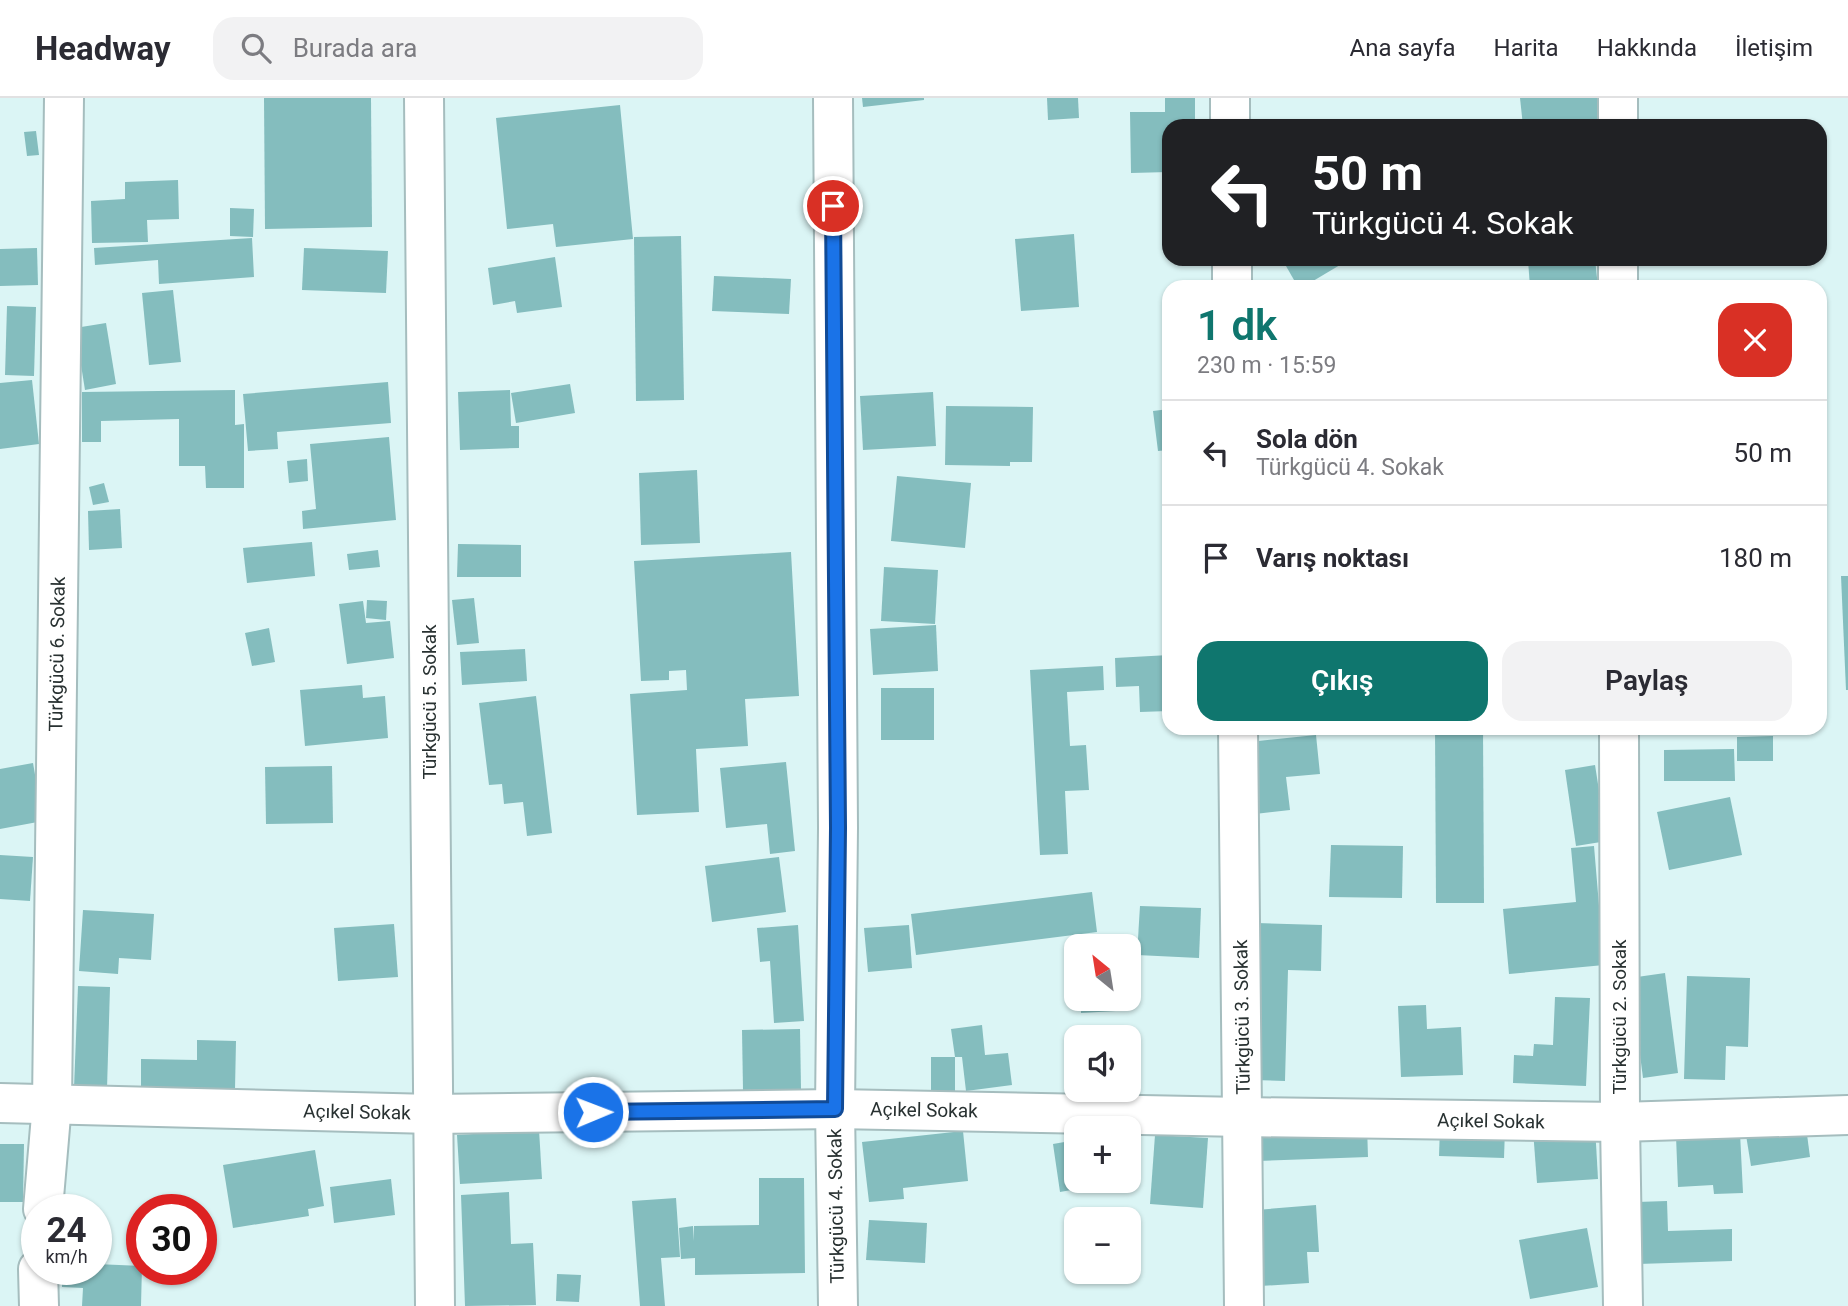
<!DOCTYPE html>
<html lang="tr">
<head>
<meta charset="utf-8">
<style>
  body { margin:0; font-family:Roboto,sans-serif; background:#f2f2f3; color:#2b2b33; height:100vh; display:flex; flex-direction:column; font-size:26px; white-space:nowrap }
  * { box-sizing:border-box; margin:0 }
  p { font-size:23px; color:#7c7c81 }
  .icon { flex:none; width:38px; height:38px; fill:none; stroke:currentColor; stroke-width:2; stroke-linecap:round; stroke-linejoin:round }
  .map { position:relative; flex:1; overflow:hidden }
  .sheet { position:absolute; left:1162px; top:182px; width:665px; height:455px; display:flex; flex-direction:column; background:#fff; border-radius:21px; box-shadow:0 2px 5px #0004 }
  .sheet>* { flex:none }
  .top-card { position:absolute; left:1162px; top:21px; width:665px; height:147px; border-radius:21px; box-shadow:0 2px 5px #0004; background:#202124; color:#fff; overflow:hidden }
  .needle { width:46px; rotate:330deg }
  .buttons { position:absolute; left:1064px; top:836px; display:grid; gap:14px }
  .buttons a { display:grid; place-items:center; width:77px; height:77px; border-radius:14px; background:#fff; box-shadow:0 2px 5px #0004; font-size:35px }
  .speed { position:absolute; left:21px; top:1096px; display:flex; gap:14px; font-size:35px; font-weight:700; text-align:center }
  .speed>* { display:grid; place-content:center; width:91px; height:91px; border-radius:50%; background:#fff; box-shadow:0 2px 5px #0004; line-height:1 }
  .speed small { font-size:18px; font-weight:400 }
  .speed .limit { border:10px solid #d22; background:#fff; color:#111 }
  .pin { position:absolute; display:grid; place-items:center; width:60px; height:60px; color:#fff; margin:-30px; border:4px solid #fff; border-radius:50%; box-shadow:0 2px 7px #0007 }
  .me { position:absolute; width:77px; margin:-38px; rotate:89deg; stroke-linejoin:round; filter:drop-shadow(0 0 5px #0008) }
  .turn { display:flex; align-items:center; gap:24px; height:147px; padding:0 35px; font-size:32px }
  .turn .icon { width:91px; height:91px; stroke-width:2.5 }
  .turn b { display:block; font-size:49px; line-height:60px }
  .round { display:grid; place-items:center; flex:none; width:74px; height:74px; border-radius:21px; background:#f2f2f3 }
  .overview { display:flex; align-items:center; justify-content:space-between; height:119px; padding:0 35px }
  h1 { font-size:42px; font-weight:600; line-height:52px; color:#0f766e }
  .button { display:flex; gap:14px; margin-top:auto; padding:14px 35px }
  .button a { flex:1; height:80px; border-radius:21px; background:#0f766e; color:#fff; font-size:28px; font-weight:600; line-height:80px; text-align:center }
  .button a+a { background:#f2f2f3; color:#2b2b33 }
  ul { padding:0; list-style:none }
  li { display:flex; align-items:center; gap:21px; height:105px; padding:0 35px; border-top:2px solid #e1e1e2 }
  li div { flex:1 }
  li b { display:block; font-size:26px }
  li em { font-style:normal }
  header { display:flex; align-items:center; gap:42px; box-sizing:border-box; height:98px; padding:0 35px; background:#fff; border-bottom:2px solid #e1e1e2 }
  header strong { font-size:33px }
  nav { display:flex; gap:38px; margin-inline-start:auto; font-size:24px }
  .search { width:490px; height:63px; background:#f2f2f3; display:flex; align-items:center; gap:18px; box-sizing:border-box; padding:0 24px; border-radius:21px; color:#7c7c81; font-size:26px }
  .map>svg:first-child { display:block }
</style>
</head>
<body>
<header>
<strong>Headway</strong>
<div class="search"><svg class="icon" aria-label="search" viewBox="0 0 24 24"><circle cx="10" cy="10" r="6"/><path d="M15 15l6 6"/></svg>Burada ara</div>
<nav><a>Ana sayfa</a><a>Harita</a><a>Hakkında</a><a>İletişim</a></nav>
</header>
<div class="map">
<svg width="1848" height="1208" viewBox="0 0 1848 1208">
  <rect width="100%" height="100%" fill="#dbf5f5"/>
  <!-- building -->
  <g fill="#84bdbe">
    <polygon points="264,0 371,0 372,129 265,131"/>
    <polygon points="862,0 924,0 924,2 863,9"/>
    <polygon points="1047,0 1078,0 1079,20 1048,22"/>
    <polygon points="1165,0 1195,0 1195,28 1169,28 1169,74 1131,75 1130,14 1165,14"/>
    <polygon points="1520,0 1601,0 1604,28 1523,28"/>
    <polygon points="620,7 633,141 556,149 553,126 507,131 496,20"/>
    <polygon points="36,33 39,57 27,58 24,34"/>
    <polygon points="178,82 179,121 147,122 148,144 92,145 91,103 125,101 125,84"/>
    <polygon points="230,110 254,111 253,139 230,138"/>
    <polygon points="1074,136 1079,209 1021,213 1015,141"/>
    <polygon points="681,138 684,302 636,303 634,139"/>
    <polygon points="252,140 254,179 159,186 158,162 95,167 94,150"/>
    <polygon points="37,150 38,187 0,188 0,151"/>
    <polygon points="304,150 388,153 386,195 302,192"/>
    <polygon points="555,159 562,209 517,215 515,203 493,207 488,170"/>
    <polygon points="1282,161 1344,161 1345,164 1303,189 1298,189"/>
    <polygon points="1535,161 1595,161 1598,189 1530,189 1528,162"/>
    <polygon points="714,178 791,181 789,216 712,213"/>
    <polygon points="173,192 181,264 149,267 142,195"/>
    <polygon points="7,208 36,209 34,278 5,277"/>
    <polygon points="106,225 116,286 85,292 75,230"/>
    <polygon points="32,282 39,346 0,351 0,285"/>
    <polygon points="388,284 391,325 277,334 278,351 248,353 243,296"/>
    <polygon points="570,286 575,315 516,325 511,295"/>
    <polygon points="235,292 235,327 244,326 244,390 206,390 205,368 179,368 179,321 101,323 101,344 82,344 82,294"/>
    <polygon points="510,292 511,328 519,328 519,350 460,352 458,294"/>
    <polygon points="933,294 936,348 863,352 860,298"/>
    <polygon points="946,308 1033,309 1032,364 1010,364 1010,368 945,367"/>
    <polygon points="1169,311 1169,352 1158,353 1153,313"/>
    <polygon points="389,339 396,422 303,431 302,413 316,411 310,346"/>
    <polygon points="307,361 308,383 289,385 287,363"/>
    <polygon points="1169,361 1169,403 1167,403 1164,362"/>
    <polygon points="697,372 700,445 641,447 639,375"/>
    <polygon points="897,378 971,385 965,450 891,443"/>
    <polygon points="104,385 109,404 93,407 89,389"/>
    <polygon points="120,411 122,450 89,452 88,413"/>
    <polygon points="312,444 315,478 247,485 243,450"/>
    <polygon points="458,446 521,447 521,479 457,479"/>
    <polygon points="378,452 380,469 349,472 347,456"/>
    <polygon points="791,454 799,598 745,601 748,648 696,651 699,714 637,717 630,596 687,592 686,572 669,573 669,582 641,583 634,463"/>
    <polygon points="884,469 938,472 935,526 881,523"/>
    <polygon points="1841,478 1848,478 1848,592 1846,592"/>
    <polygon points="474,500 479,545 457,547 452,502"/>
    <polygon points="367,502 387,503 386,522 366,520"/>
    <polygon points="363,503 366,525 390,523 394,560 347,566 339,506"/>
    <polygon points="936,527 938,573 873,577 870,531"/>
    <polygon points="269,530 275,564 252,568 245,535"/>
    <polygon points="525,551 527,583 462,587 460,554"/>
    <polygon points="1169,557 1169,613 1140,614 1139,588 1116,589 1115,560"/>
    <polygon points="1103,568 1104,592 1067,594 1070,648 1086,647 1089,692 1065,693 1068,756 1040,757 1030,572"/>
    <polygon points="362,587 363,600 385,598 388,640 305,648 300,592"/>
    <rect x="881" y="590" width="53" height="52"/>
    <polygon points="536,598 552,735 527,738 523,704 504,706 502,686 489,687 479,605"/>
    <polygon points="1435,630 1483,630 1484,805 1436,805"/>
    <polygon points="1316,637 1320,676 1286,679 1290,712 1255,716 1249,644"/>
    <polygon points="1773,638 1773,663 1737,663 1737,639"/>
    <polygon points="1734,651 1735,683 1664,683 1664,652"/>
    <polygon points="786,664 795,753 770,756 767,726 726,730 720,670"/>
    <polygon points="33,665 43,723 0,731 0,671"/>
    <polygon points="1595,667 1607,743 1576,748 1565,672"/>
    <polygon points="332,668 333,725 266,726 265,669"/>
    <polygon points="1730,699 1742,757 1669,772 1657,714"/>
    <polygon points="1331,747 1403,748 1402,800 1329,799"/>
    <polygon points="1594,748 1604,867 1509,876 1503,811 1576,804 1571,750"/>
    <polygon points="0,757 33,759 30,803 0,801"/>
    <polygon points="779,759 786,814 712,824 705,768"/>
    <polygon points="1092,794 1097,834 916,857 911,816"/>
    <polygon points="1140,808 1201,810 1199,860 1137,857"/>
    <polygon points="83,812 154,816 151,862 119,860 118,876 79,873"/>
    <polygon points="1257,825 1322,827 1321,873 1288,872 1285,983 1252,982"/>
    <polygon points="394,826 398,879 338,883 334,830"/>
    <polygon points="798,827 804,923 774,925 770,863 760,864 757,830"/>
    <polygon points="909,827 912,870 868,874 864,830"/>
    <polygon points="1665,875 1678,975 1643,980 1630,880"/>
    <polygon points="1687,878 1750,880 1748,949 1726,948 1725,982 1684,981"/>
    <polygon points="78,888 110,889 107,991 74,990"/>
    <polygon points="1555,899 1590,900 1586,988 1513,985 1514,957 1533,958 1534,946 1553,947"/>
    <polygon points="1081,901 1115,901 1116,913 1081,915"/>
    <polygon points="1426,907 1427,931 1461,929 1463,977 1401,979 1398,908"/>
    <polygon points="982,927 985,957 1008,955 1012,987 966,993 962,959 955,959 951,931"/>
    <polygon points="800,931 801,991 743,992 742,932"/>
    <polygon points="197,942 236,943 235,991 141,990 141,961 197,962"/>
    <rect x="931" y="959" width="24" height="34"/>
    <polygon points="1367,1028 1368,1059 1258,1063 1257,1032"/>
    <polygon points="1595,1028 1598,1081 1537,1085 1533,1032"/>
    <polygon points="1440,1029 1505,1031 1504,1060 1439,1058"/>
    <polygon points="1806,1029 1810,1059 1751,1068 1746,1037"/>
    <polygon points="539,1032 542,1081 460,1086 457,1037"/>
    <polygon points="963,1033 968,1083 903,1090 904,1101 869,1104 862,1044"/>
    <polygon points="1740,1035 1743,1095 1714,1096 1713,1087 1678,1089 1676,1038"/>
    <polygon points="1155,1037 1208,1040 1203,1110 1150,1106"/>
    <polygon points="1076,1042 1076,1083 1087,1083 1088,1089 1060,1094 1053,1046"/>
    <polygon points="0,1046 24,1046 23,1104 0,1104"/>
    <polygon points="315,1052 324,1108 308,1111 309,1118 233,1130 223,1067"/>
    <polygon points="759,1080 804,1080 805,1175 695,1177 695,1160 681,1161 679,1130 693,1128 694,1143 694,1128 759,1127"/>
    <polygon points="391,1081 395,1117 334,1125 330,1089"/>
    <polygon points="509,1094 511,1146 533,1145 536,1207 465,1208 461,1097"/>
    <polygon points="676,1100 680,1159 661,1160 665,1208 640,1208 632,1103"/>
    <polygon points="1667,1103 1668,1133 1732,1131 1732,1163 1638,1166 1637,1104"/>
    <polygon points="1316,1107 1319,1154 1307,1154 1309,1185 1260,1188 1256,1112"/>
    <polygon points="869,1122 927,1125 925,1165 866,1162"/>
    <polygon points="1587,1130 1598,1189 1530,1201 1519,1142"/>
    <polygon points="96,1166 142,1168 141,1208 82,1208 83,1190 62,1189 62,1171 96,1171"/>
    <polygon points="557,1176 581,1177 579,1204 556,1203"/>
  </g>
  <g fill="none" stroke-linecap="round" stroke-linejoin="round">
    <defs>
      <g id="minor">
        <polyline points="424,0 435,1208"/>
        <polyline points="1230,0 1230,28"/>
        <polyline points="1618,0 1618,28"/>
        <polyline points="1232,161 1232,189"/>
        <polyline points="1618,161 1618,189"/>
        <polyline points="1238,630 1244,1208"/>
        <polyline points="1619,630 1620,1024 1623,1208"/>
        <polyline points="0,1005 432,1016 835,1011 1243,1019 1620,1024 1848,1017"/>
        <polyline points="43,1111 52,1006 64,0"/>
        <polyline points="38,1171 39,1208"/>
      </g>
      <polyline id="secondary" points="833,0 838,730 835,1011 838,1208"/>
    </defs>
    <!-- minor casing -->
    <use href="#minor" stroke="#a5bdbe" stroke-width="42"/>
    <!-- secondary casing -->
    <use href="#secondary" stroke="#a5bdbe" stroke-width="42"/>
    <!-- minor -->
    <use href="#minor" stroke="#fff" stroke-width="38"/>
    <!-- secondary -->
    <use href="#secondary" stroke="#fff" stroke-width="38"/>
  </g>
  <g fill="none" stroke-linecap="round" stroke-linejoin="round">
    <defs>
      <polyline id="route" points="593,1014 835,1011 838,730 833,108"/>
    </defs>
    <!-- route casing -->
    <use href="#route" stroke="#114b97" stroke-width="18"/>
    <!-- route -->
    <use href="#route" stroke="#1a73e8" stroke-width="12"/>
  </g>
  <g text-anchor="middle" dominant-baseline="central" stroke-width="5" stroke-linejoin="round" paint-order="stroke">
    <!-- street labels -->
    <g font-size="19" fill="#283131" stroke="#fff">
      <text transform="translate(57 556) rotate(-89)">Türkgücü 6. Sokak</text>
      <text transform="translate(429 604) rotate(-90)">Türkgücü 5. Sokak</text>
      <text transform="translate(1242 919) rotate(-91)">Türkgücü 3. Sokak</text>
      <text transform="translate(1619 919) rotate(-90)">Türkgücü 2. Sokak</text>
      <text transform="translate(924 1012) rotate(1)">Açıkel Sokak</text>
      <text transform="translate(357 1014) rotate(1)">Açıkel Sokak</text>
      <text transform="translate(1491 1023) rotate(1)">Açıkel Sokak</text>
      <text transform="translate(836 1108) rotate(-91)">Türkgücü 4. Sokak</text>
    </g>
  </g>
</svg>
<div class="buttons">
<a><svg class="needle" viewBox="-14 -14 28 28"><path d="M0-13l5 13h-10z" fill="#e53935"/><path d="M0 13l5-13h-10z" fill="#7c7c81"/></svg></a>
<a><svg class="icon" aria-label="sound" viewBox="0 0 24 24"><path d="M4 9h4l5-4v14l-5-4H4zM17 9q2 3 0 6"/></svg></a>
<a>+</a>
<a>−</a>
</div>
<div class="speed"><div>24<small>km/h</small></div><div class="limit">30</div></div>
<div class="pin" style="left:833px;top:108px;background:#d93025"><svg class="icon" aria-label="arrive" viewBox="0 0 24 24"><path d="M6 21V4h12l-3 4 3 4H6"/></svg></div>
<svg class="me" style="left:593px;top:1014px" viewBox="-20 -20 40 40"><circle r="17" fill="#1a73e8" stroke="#fff" stroke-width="3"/><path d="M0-11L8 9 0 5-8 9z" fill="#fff"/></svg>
<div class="top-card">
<div class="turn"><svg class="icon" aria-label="left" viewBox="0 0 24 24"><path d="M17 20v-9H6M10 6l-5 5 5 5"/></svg><div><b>50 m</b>Türkgücü 4. Sokak</div></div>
</div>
<section class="sheet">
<div class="overview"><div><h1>1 dk</h1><p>230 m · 15:59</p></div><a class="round" style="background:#d93025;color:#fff"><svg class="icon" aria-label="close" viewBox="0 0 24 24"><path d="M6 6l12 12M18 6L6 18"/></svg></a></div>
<ul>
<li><svg class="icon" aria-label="left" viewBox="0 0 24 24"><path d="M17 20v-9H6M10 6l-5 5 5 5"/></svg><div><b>Sola dön</b><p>Türkgücü 4. Sokak</p></div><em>50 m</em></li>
<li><svg class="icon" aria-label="arrive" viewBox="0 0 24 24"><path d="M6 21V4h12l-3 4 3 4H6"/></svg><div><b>Varış noktası</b></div><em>180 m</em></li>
</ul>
<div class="button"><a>Çıkış</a><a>Paylaş</a></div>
</section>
</div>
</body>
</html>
